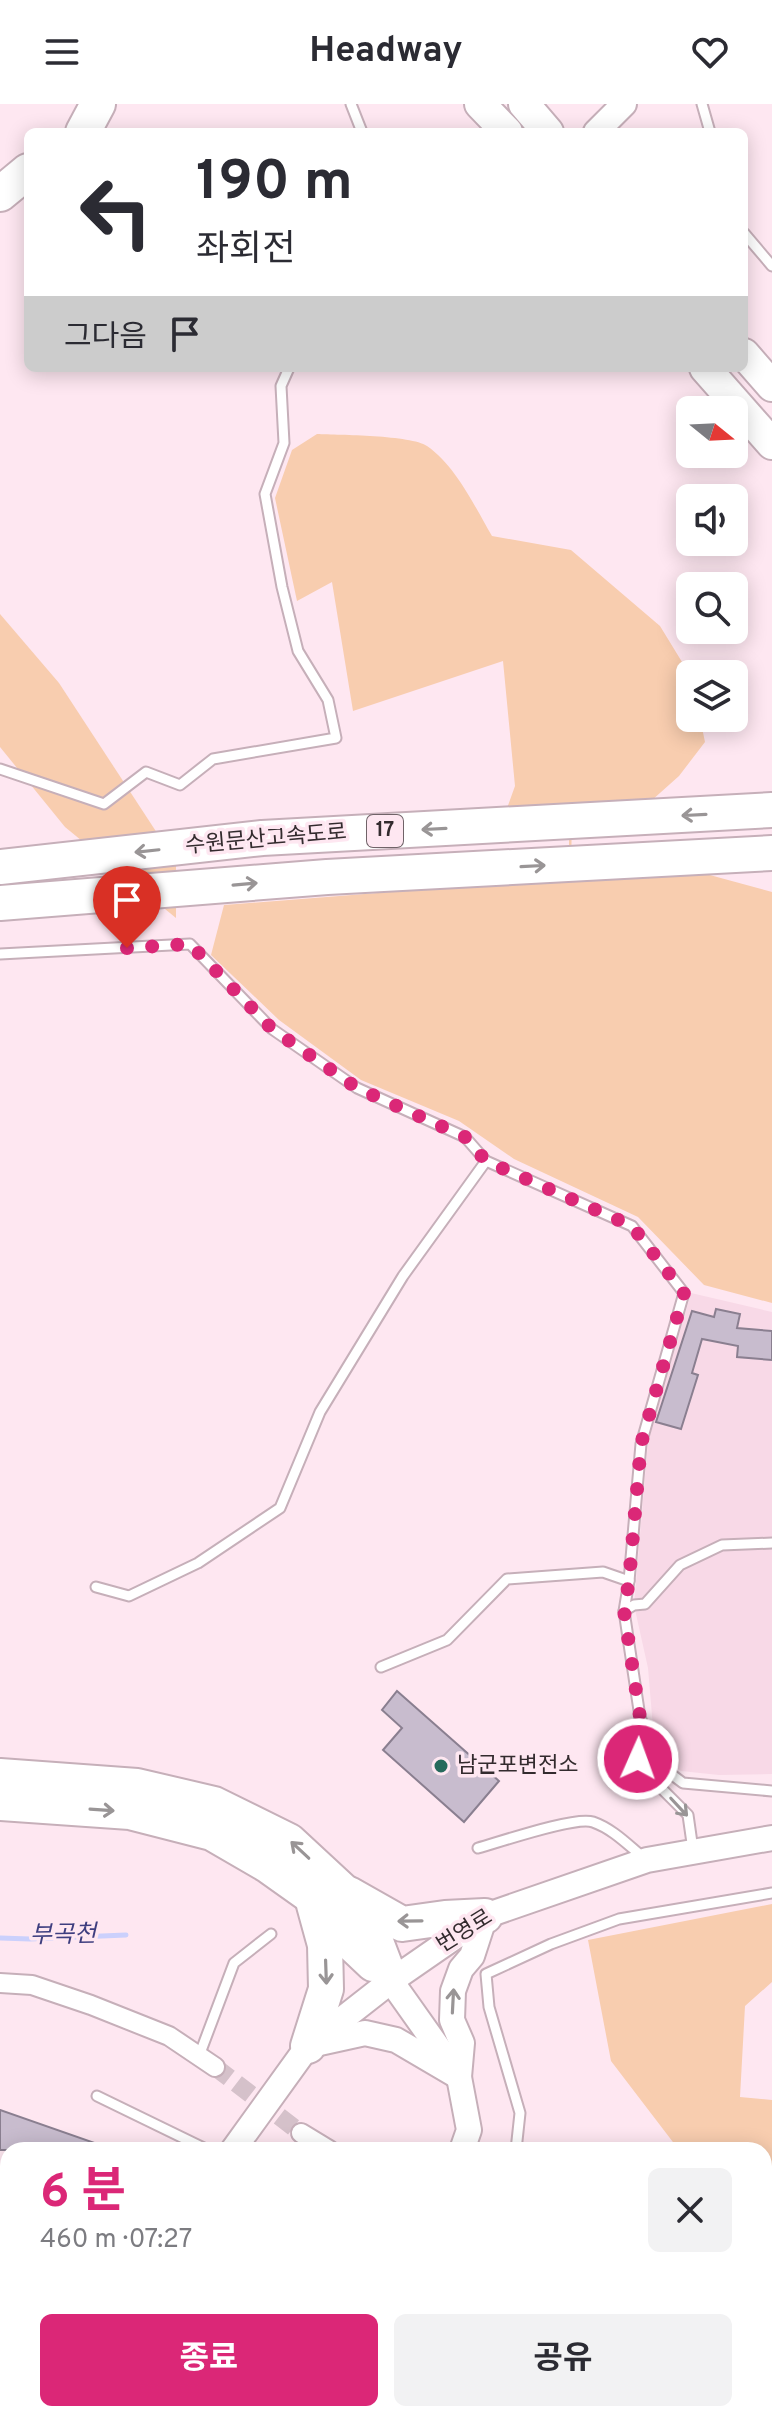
<!DOCTYPE html>
<html lang="ko">
<head>
<meta charset="utf-8">
<style>
  body { margin:0; font-family:Overpass,"Noto Sans KR",sans-serif; background:#f2f2f3; color:#2b2b33; height:100vh; display:flex; flex-direction:column; font-size:30px; white-space:nowrap }
  * { box-sizing:border-box; margin:0 }
  p { font-size:26px; color:#7c7c81 }
  .icon { flex:none; width:44px; height:44px; fill:none; stroke:currentColor; stroke-width:2; stroke-linecap:round; stroke-linejoin:round }
  .map { position:relative; flex:1; overflow:hidden }
  .details { position:absolute; left:0px; top:2038px; width:772px; height:280px; display:flex; flex-direction:column; background:#fff; border-radius:24px 24px 0 0; box-shadow:0 4px 20px #0003 }
  .details>* { flex:none }
  .top-card { position:absolute; left:24px; top:24px; width:724px; height:244px; border-radius:12px; box-shadow:0 4px 20px #0003; background:#fff; color:#2b2b33; overflow:hidden }
  .needle { width:52px; rotate:108deg }
  .tools { position:absolute; left:676px; top:292px; display:grid; gap:16px }
  .tools a { display:grid; place-items:center; width:72px; height:72px; border-radius:12px; background:#fff; box-shadow:0 4px 20px #0003; font-size:40px }
  .pin { position:absolute; display:grid; place-items:center; width:68px; height:68px; color:#fff; margin:-82px -34px; border-radius:50% 50% 50% 0; rotate:-45deg; box-shadow:0 0 8px #0007 }
  .pin .icon { rotate:45deg }
  .me { position:absolute; width:88px; margin:-44px; rotate:2deg; stroke-linejoin:round; filter:drop-shadow(0 0 6px #0008) }
  .turn { display:flex; align-items:center; gap:28px; height:168px; padding:0 40px; font-size:36px }
  .turn .icon { width:104px; height:104px; stroke-width:2.5 }
  .turn b { display:block; font-size:56px; line-height:68px }
  .then { display:flex; align-items:center; height:76px; padding:0 40px; background:#0003; gap:16px; font-size:30px }
  .round { display:grid; place-items:center; flex:none; width:84px; height:84px; border-radius:12px; background:#f2f2f3 }
  .head { display:flex; align-items:center; justify-content:space-between; height:136px; padding:0 40px }
  h1 { font-size:48px; font-weight:700; line-height:60px; color:#db2777 }
  .primary-button { display:flex; gap:16px; margin-top:auto; padding:16px 40px }
  .primary-button a { flex:1; height:92px; border-radius:12px; background:#db2777; color:#fff; font-size:32px; font-weight:700; line-height:92px; text-align:center }
  .primary-button a+a { background:#f2f2f3; color:#2b2b33 }
  header { display:flex; justify-content:space-between; align-items:center; height:104px; padding:0 40px; background:#fff; font-size:36px; font-weight:700 }
  .map>svg:first-child { display:block }
</style>
</head>
<body>
<header><svg class="icon" aria-label="menu" viewBox="0 0 24 24"><path d="M4 6h16M4 12h16M4 18h16"/></svg>Headway<svg class="icon" aria-label="heart" viewBox="0 0 24 24"><path d="M12 20l-8-8c-3-5 5-10 8-4 3-6 11-1 8 4z"/></svg></header>
<div class="map">
<svg width="772" height="2318" viewBox="0 0 772 2318">
  <rect width="100%" height="100%" fill="#fee7f1"/>
  <!-- built -->
  <polygon fill="#f8d9e7" points="691,1189 772,1208 772,1670 719,1671 681,1667 667,1658 654,1635 648,1564 634,1501 648,1338"/>
  <!-- green -->
  <g fill="#f8cdaf">
    <path d="M 317,330 C 339,331 411,331 427,342 C 456,362 475,403 492,432 L 571,446 L 660,522 L 690,571 L 690,614 L 700,614 L 705,638 L 679,672 L 651,697 L 572,703 L 571,773 L 695,767 L 772,788 L 772,1199 L 704,1181 L 638,1113 L 514,1055 L 459,1017 L 361,976 L 279,916 L 211,851 L 224,801 L 569,774 L 569,704 L 506,707 L 515,682 L 503,557 L 353,607 L 332,478 L 297,497 L 275,394 L 292,346 Z"/>
    <polygon points="0,510 59,579 176,758 176,814 65,723 0,643"/>
    <polygon points="772,1800 772,1878 745,1902 740,1993 772,1996 772,2111 764,2099 764,2046 679,2046 611,1957 588,1836"/>
    <polygon points="772,2214 772,2271 764,2282 764,2221"/>
    <polygon points="764,2308 770,2318 663,2318 669,2310 764,2310"/>
    <polygon points="349,2310 565,2310 573,2318 351,2318"/>
  </g>
  <g fill="none" stroke-linecap="round" stroke-linejoin="round">
    <!-- stream -->
    <polyline stroke="#cbd0fc" stroke-width="5" points="0,1834 30,1835 126,1831"/>
  </g>
  <!-- building -->
  <g fill="#c8bcce" stroke="#8a7f90" stroke-width="2">
    <polygon points="716,1205 740,1210 737,1224 772,1227 772,1256 737,1253 738,1242 702,1235 692,1269 698,1271 681,1325 656,1318 692,1207 714,1213"/>
    <polygon points="397,1587 499,1677 464,1718 383,1646 402,1624 382,1606"/>
    <polygon points="0,2006 109,2044 108,2046 0,2046"/>
  </g>
  <g fill="none" stroke-linecap="round" stroke-linejoin="round">
    <!-- minor-tunnel -->
    <polyline stroke="#d5c1ca" stroke-width="18" stroke-dasharray="18 9" stroke-linecap="butt" points="215,1963 301,2029"/>
    <defs>
      <g id="service">
        <polyline points="351,0 362,28"/>
        <polyline points="702,0 710,28"/>
        <polyline points="744,129 772,162"/>
        <polyline points="0,665 104,700 146,668 180,681 213,655 336,634 328,596 298,547 282,483 265,390 284,339 281,282 289,264"/>
        <polyline points="0,850 190,840 272,925 357,984 465,1033 486,1057 632,1122 684,1189 641,1340 629,1477"/>
        <polyline points="96,1483 129,1492 198,1459 280,1404 320,1308 403,1172 486,1057"/>
        <polyline points="624,1507 634,1501 645,1500 680,1461 722,1441 772,1439"/>
        <polyline points="381,1563 447,1536 507,1475 603,1468 629,1477 624,1507 640,1613 659,1661 683,1679 772,1687"/>
        <polyline points="640,1613 636,1635 638,1655 653,1676 688,1711 693,1746"/>
        <path d="M 478,1744 C 500,1738 575,1712 593,1718 C 613,1725 628,1741 644,1754"/>
        <polyline points="199,1952 234,1859 271,1830"/>
        <polyline points="97,1992 208,2046"/>
        <polyline points="516,2046 520,2009 489,1903 486,1870 551,1840 619,1815 772,1789"/>
        <polyline points="576,2310 582,2318"/>
      </g>
      <g id="minor">
        <polyline points="0,1879 32,1881 91,1901 169,1932 215,1963"/>
        <polyline points="301,2029 329,2046"/>
      </g>
      <g id="tertiary">
        <polyline points="596,28 624,0"/>
        <polyline points="391,1877 459,1973 469,2026 462,2046"/>
        <polyline points="315,1940 365,1929 396,1936 459,1973 462,1939 452,1916 453,1887 461,1865 472,1852 485,1812"/>
        <polyline points="233,2046 308,1942 391,1877 485,1812 647,1756 772,1734"/>
        <polyline points="245,2310 247,2318"/>
        <polyline points="95,2318 98,2310"/>
        <polyline points="283,2318 287,2310"/>
      </g>
      <g id="primary">
        <polyline points="480,0 507,28"/>
        <polyline points="524,0 548,28"/>
        <polyline points="744,250 772,282"/>
        <polyline points="705,264 772,340"/>
      </g>
      <g id="motorway">
        <polyline points="83,28 98,0"/>
        <polyline points="0,90 28,67"/>
        <polyline points="0,763 262,734 772,706"/>
        <polyline points="0,799 327,773 772,749"/>
        <polyline points="0,1672 137,1682 214,1700 289,1737 343,1787 375,1835 391,1877"/>
        <polyline points="0,1699 130,1708 212,1729 267,1761 312,1793 355,1843 373,1860"/>
        <polyline points="349,1790 402,1820 445,1814 485,1812"/>
        <polyline points="308,1942 326,1885 325,1841 314,1801"/>
      </g>
    </defs>
    <!-- service casing -->
    <use href="#service" stroke="#c6afb9" stroke-width="13"/>
    <!-- minor casing -->
    <use href="#minor" stroke="#c6afb9" stroke-width="22"/>
    <!-- tertiary casing -->
    <use href="#tertiary" stroke="#c6afb9" stroke-width="28"/>
    <!-- primary casing -->
    <use href="#primary" stroke="#c6afb9" stroke-width="34"/>
    <!-- motorway casing -->
    <use href="#motorway" stroke="#c6afb9" stroke-width="38"/>
    <!-- service -->
    <use href="#service" stroke="#fff" stroke-width="9"/>
    <!-- minor -->
    <use href="#minor" stroke="#fff" stroke-width="18"/>
    <!-- tertiary -->
    <use href="#tertiary" stroke="#fff" stroke-width="24"/>
    <!-- primary -->
    <use href="#primary" stroke="#fff" stroke-width="30"/>
    <!-- motorway -->
    <use href="#motorway" stroke="#fff" stroke-width="34"/>
  </g>
  <!-- one-way arrows -->
  <defs><path id="oneway-shaft" d="M-6 0H5M1.5-3L5.5 0L1.5 3" fill="none" stroke-width="1.6" stroke-linecap="round" stroke-linejoin="round" transform="scale(2)"/></defs>
  <g stroke="#999596">
    <use href="#oneway-shaft" transform="translate(694 711) rotate(177)"/>
    <use href="#oneway-shaft" transform="translate(434 725) rotate(177)"/>
    <use href="#oneway-shaft" transform="translate(147 747) rotate(174)"/>
    <use href="#oneway-shaft" transform="translate(533 762) rotate(-3)"/>
    <use href="#oneway-shaft" transform="translate(245 780) rotate(-5)"/>
    <use href="#oneway-shaft" transform="translate(679 1703) rotate(47)"/>
    <use href="#oneway-shaft" transform="translate(102 1706) rotate(4)"/>
    <use href="#oneway-shaft" transform="translate(300 1746) rotate(-137)"/>
    <use href="#oneway-shaft" transform="translate(410 1817) rotate(179)"/>
    <use href="#oneway-shaft" transform="translate(326 1868) rotate(88)"/>
    <use href="#oneway-shaft" transform="translate(453 1897) rotate(-87)"/>
  </g>
  <g fill="none" stroke-linecap="round" stroke-linejoin="round">
    <!-- route -->
    <polyline stroke="#db2777" stroke-width="14" stroke-dasharray="0 25.2" points="127,844 190,840 272,925 357,984 465,1033 486,1057 632,1122 684,1189 641,1340 629,1477 624,1507 640,1613 636,1635 638,1655"/>
  </g>
  <!-- markers -->
  <circle fill="#266a5c" stroke="#fee7f1" stroke-width="3" cx="441" cy="1662" r="8"/>
  <g text-anchor="middle" dominant-baseline="central" stroke-width="7" stroke-linejoin="round" paint-order="stroke">
    <!-- shield labels -->
    <rect fill="#fee7f1" stroke="#706368" stroke-width="2" x="367" y="711" width="36" height="32" rx="6"/>
    <g font-size="20" font-weight="bold" fill="#332b2e">
      <text x="385" y="727">17</text>
    </g>
    <!-- street labels -->
    <g font-size="22" fill="#332b2e" stroke="#fee7f1">
      <text transform="translate(266 736) rotate(-5)">수원문산고속도로</text>
      <text transform="translate(465 1828) rotate(-32)">번영로</text>
    </g>
    <!-- poi labels -->
    <g font-size="22" fill="#332b2e" stroke="#fee7f1" text-anchor="start">
      <text x="457" y="1662">남군포변전소</text>
    </g>
    <!-- water labels -->
    <g font-size="24" font-style="italic" fill="#3e3e7f" stroke="#fee7f1">
      <text transform="translate(63 1832) rotate(-1)">부곡천</text>
    </g>
  </g>
</svg>
<div class="tools">
<a><svg class="needle" viewBox="-14 -14 28 28"><path d="M0-13l5 13h-10z" fill="#e53935"/><path d="M0 13l5-13h-10z" fill="#7c7c81"/></svg></a>
<a><svg class="icon" aria-label="sound" viewBox="0 0 24 24"><path d="M4 9h4l5-4v14l-5-4H4zM17 9q2 3 0 6"/></svg></a>
<a><svg class="icon" aria-label="search" viewBox="0 0 24 24"><circle cx="10" cy="10" r="6"/><path d="M15 15l6 6"/></svg></a>
<a><svg class="icon" aria-label="layers" viewBox="0 0 24 24"><path d="M12 4l9 5-9 5-9-5zM3 14l9 5 9-5"/></svg></a>
</div>
<div class="pin" style="left:127px;top:844px;background:#d93025"><svg class="icon" aria-label="arrive" viewBox="0 0 24 24"><path d="M6 21V4h12l-3 4 3 4H6"/></svg></div>
<svg class="me" style="left:638px;top:1655px" viewBox="-20 -20 40 40"><circle r="17" fill="#db2777" stroke="#fff" stroke-width="3"/><path d="M0-11L8 9 0 5-8 9z" fill="#fff"/></svg>
<div class="top-card">
<div class="turn"><svg class="icon" aria-label="left" viewBox="0 0 24 24"><path d="M17 20v-9H6M10 6l-5 5 5 5"/></svg><div><b>190 m</b>좌회전</div></div>
<div class="then">그다음<svg class="icon" aria-label="arrive" viewBox="0 0 24 24"><path d="M6 21V4h12l-3 4 3 4H6"/></svg></div>
</div>
<section class="details">
<div class="head"><div><h1>6 분</h1><p>460 m · 07:27</p></div><a class="round"><svg class="icon" aria-label="close" viewBox="0 0 24 24"><path d="M6 6l12 12M18 6L6 18"/></svg></a></div>
<div class="primary-button"><a>종료</a><a>공유</a></div>
</section>
</div>
</body>
</html>
